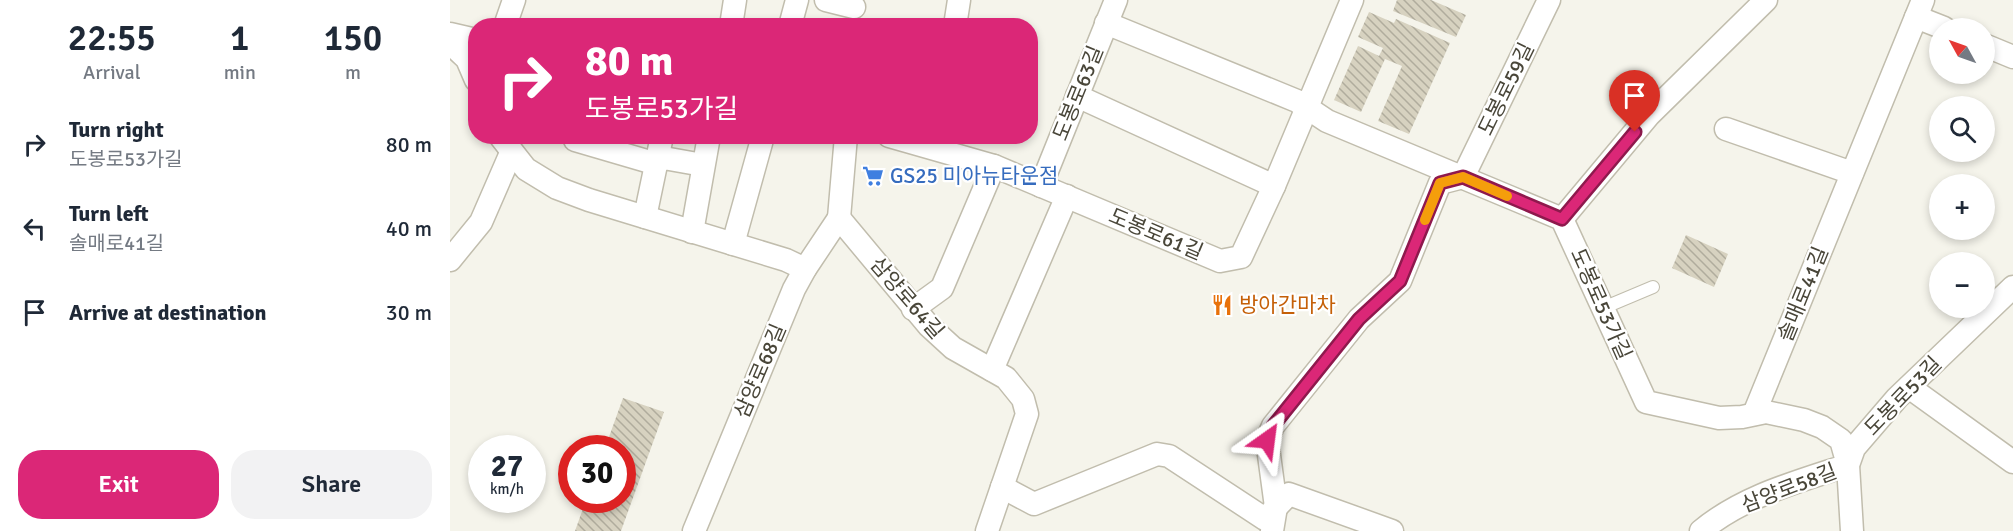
<!DOCTYPE html>
<html lang="en">
<head>
<meta charset="utf-8">
<style>
  body { margin:0; font-family:Signika,"Noto Sans KR",sans-serif; background:#f2f2f3; color:#1f2937; height:100vh; display:flex; flex-direction:column; font-size:22px; white-space:nowrap }
  * { box-sizing:border-box; margin:0 }
  p { font-size:20px; color:#747a83 }
  .icon { flex:none; width:33px; height:33px; fill:none; stroke:currentColor; stroke-width:2; stroke-linecap:round; stroke-linejoin:round }
  .map { position:relative; flex:1; overflow:hidden }
  .panel { display:flex; flex-direction:column; background:#fff; width:450px }
  .panel>* { flex:none }
  .hud { position:absolute; left:18px; top:18px; width:570px; height:126px; border-radius:24px; box-shadow:0 3px 9px #0003; background:#db2777; color:#fff; overflow:hidden }
  .needle { width:39px; rotate:310deg }
  .controls { position:absolute; left:1479px; top:18px; display:grid; gap:12px }
  .controls a { display:grid; place-items:center; width:66px; height:66px; border-radius:50%; background:#fff; box-shadow:0 3px 9px #0003; font-size:30px }
  .speed { position:absolute; left:18px; top:435px; display:flex; gap:12px; font-size:30px; font-weight:700; text-align:center }
  .speed>* { display:grid; place-content:center; width:78px; height:78px; border-radius:50%; background:#fff; box-shadow:0 3px 9px #0003; line-height:1 }
  .speed small { font-size:15px; font-weight:400 }
  .speed .limit { border:9px solid #d22; background:#fff; color:#111 }
  .pin { position:absolute; display:grid; place-items:center; width:51px; height:51px; color:#fff; margin:-62px -26px; border-radius:50% 50% 50% 0; rotate:-45deg; box-shadow:0 0 6px #0007 }
  .pin .icon { rotate:45deg }
  .me { position:absolute; width:66px; margin:-33px; rotate:31deg; stroke-linejoin:round; filter:drop-shadow(0 0 4px #0008) }
  .turn { display:flex; align-items:center; gap:21px; height:126px; padding:0 18px; font-size:27px }
  .turn .icon { width:78px; height:78px; stroke-width:2.5 }
  .turn b { display:block; font-size:42px; line-height:51px }
  .eta { display:flex; justify-content:space-evenly; align-items:center; height:102px; text-align:center }
  .eta b { font-size:36px; font-weight:600; line-height:42px }
  .primary-button { display:flex; gap:12px; margin-top:auto; padding:12px 18px }
  .primary-button a { flex:1; height:69px; border-radius:24px; background:#db2777; color:#fff; font-size:24px; font-weight:600; line-height:69px; text-align:center }
  .primary-button a+a { background:#f2f2f3; color:#1f2937 }
  ul { padding:0; list-style:none }
  li { display:flex; align-items:center; gap:18px; height:84px; padding:0 18px }
  li div { flex:1 }
  li b { display:block; font-size:22px }
  li em { font-style:normal }
  main { display:flex; flex:1; min-height:0 }
  .map>svg:first-child { display:block }
</style>
</head>
<body>
<main>
<section class="panel">
<div class="eta">
<div><b>22:55</b><p>Arrival</p></div>
<div><b>1</b><p>min</p></div>
<div><b>150</b><p>m</p></div>
</div>
<ul>
<li><svg class="icon" aria-label="right" viewBox="0 0 24 24"><path d="M7 20v-9h11M14 6l5 5-5 5"/></svg><div><b>Turn right</b><p>도봉로53가길</p></div><em>80 m</em></li>
<li><svg class="icon" aria-label="left" viewBox="0 0 24 24"><path d="M17 20v-9H6M10 6l-5 5 5 5"/></svg><div><b>Turn left</b><p>솔매로41길</p></div><em>40 m</em></li>
<li><svg class="icon" aria-label="arrive" viewBox="0 0 24 24"><path d="M6 21V4h12l-3 4 3 4H6"/></svg><div><b>Arrive at destination</b></div><em>30 m</em></li>
</ul>
<div class="primary-button"><a>Exit</a><a>Share</a></div>
</section>
<div class="map">
<svg width="1563" height="531" viewBox="0 0 1563 531">
  <defs>
    <pattern id="building-back-hatch" width="6" height="6" patternUnits="userSpaceOnUse" patternTransform="scale(1.5)"><rect width="6" height="6" fill="#d7d2c0"/><path d="M-1 5l2 2M0 0l6 6M5-1l2 2" fill="none" stroke="#b0ac9d"/></pattern>
  </defs>
  <rect width="100%" height="100%" fill="#f5f4eb"/>
  <!-- building -->
  <g fill="url(#building-back-hatch)">
    <polygon points="947,0 981,0 1016,15 1006,37 943,11"/>
    <polygon points="919,12 944,23 946,19 1000,43 959,134 928,121 952,66 935,59 911,112 884,100 908,46 929,56 933,48 908,37"/>
    <polygon points="1236,235 1278,254 1264,287 1222,268"/>
    <polygon points="173,398 214,412 171,531 125,531 136,500 172,500 172,448 155,448"/>
  </g>
  <g fill="none" stroke-linecap="round" stroke-linejoin="round">
    <defs>
      <polyline id="lane" points="1153,308 1203,287"/>
      <g id="street">
        <polyline points="376,0 404,7"/>
        <polyline points="1466,17 1494,28"/>
        <path d="M 656,23 L 847,101 L 877,121 L 1112,219 L 1196,402 L 1269,418 L 1292,417 L 1316,412 L 1354,420 L 1372,427 L 1391,440 L 1398,465 C 1347,482 1293,496 1251,531"/>
        <polyline points="55,26 64,0"/>
        <polyline points="281,26 285,0"/>
        <polyline points="340,26 347,0"/>
        <polyline points="505,26 509,0"/>
        <polyline points="0,34 26,40"/>
        <polyline points="0,43 17,59 26,80"/>
        <polyline points="1534,45 1563,57"/>
        <polyline points="627,96 824,186"/>
        <polyline points="1276,129 1402,173"/>
        <polyline points="50,136 76,169 107,188 139,200 336,260 355,269"/>
        <polyline points="125,136 125,140 207,164"/>
        <polyline points="439,136 544,166 770,261 791,257 824,186 902,0"/>
        <polyline points="208,157 253,165"/>
        <polyline points="591,186 666,0"/>
        <polyline points="195,217 212,136"/>
        <polyline points="389,218 479,326 503,348 556,378 573,399 577,414 537,531"/>
        <polyline points="389,218 396,136"/>
        <polyline points="1112,219 1199,115 1316,0"/>
        <polyline points="242,232 259,136"/>
        <polyline points="283,244 313,136"/>
        <polyline points="0,260 31,222 61,153"/>
        <polyline points="463,309 492,288 544,166"/>
        <polyline points="542,370 617,196"/>
        <polyline points="1459,387 1563,462"/>
        <polyline points="1304,414 1473,0"/>
        <polyline points="552,487 584,504 707,454 719,456 815,519 839,494 942,531"/>
        <polyline points="244,531 344,289 355,269 389,218"/>
        <polyline points="822,531 826,507 817,440 823,426 909,319 950,281 990,183 1013,177 1099,0"/>
        <polyline points="1402,531 1398,465 1404,448 1447,398 1563,287"/>
      </g>
    </defs>
    <!-- lane casing -->
    <use href="#lane" stroke="#c1bdad" stroke-width="14"/>
    <!-- street casing -->
    <use href="#street" stroke="#c1bdad" stroke-width="25"/>
    <!-- lane -->
    <use href="#lane" stroke="#fff" stroke-width="12"/>
    <!-- street -->
    <use href="#street" stroke="#fff" stroke-width="22"/>
  </g>
  <g fill="none" stroke-linecap="round" stroke-linejoin="round">
    <defs>
      <polyline id="route" points="817,440 823,426 909,319 950,281 990,183 1013,177 1112,219 1185,132"/>
    </defs>
    <!-- route casing -->
    <use href="#route" stroke="#8e194d" stroke-width="15"/>
    <!-- route -->
    <use href="#route" stroke="#db2777" stroke-width="10"/>
    <!-- slow -->
    <polyline stroke="#f59e0b" stroke-width="10" points="975,220 990,183 1013,177 1057,196"/>
  </g>
  <!-- icons -->
  <defs>
    <symbol id="supermarket-bare" viewBox="-9 -9 18 18"><path d="M-6-5.5h2.5l.6 2H6L4.5 2H-2.5L-4.4-4H-6ZM-1.5 3.2a1.3 1.3 0 1 0 .1 0ZM3 3.2a1.3 1.3 0 1 0 .1 0Z" fill="#3f7fe0" stroke="#fff" stroke-width="2.5" paint-order="stroke"/></symbol>
    <symbol id="restaurant-bare" viewBox="-9 -9 18 18"><path d="M-5-6h1v4h1v-4h1v4h1v-4h1v5L-1.5 .5V6h-2V.5L-5-1ZM5-6V6H3V1.5H1.5Q1.5-4 5-6Z" fill="#e8710a" stroke="#fff" stroke-width="2.5" paint-order="stroke"/></symbol>
  </defs>
  <g fill-rule="evenodd">
    <use href="#supermarket-bare" x="408" y="161" width="30" height="30"/>
    <use href="#restaurant-bare" x="757" y="290" width="30" height="30"/>
  </g>
  <g text-anchor="middle" dominant-baseline="central" stroke-width="4.5" stroke-linejoin="round" paint-order="stroke">
    <!-- street labels -->
    <g font-size="21" fill="#494639" stroke="#fff">
      <text transform="translate(1056 89) rotate(-64)">도봉로59길</text>
      <text transform="translate(628 93) rotate(-68)">도봉로63길</text>
      <text transform="translate(706 234) rotate(23)">도봉로61길</text>
      <text transform="translate(1353 294) rotate(-68)">솔매로41길</text>
      <text transform="translate(457 298) rotate(49)">삼양로64길</text>
      <text transform="translate(1151 304) rotate(66)">도봉로53가길</text>
      <text transform="translate(310 371) rotate(-67)">삼양로68길</text>
      <text transform="translate(1453 396) rotate(-46)">도봉로53길</text>
      <text transform="translate(1339 488) rotate(-21)">삼양로58길</text>
    </g>
    <!-- shop labels -->
    <g font-size="21" fill="#366cbe" stroke="#fff" text-anchor="start">
      <text x="440" y="176">GS25 미아뉴타운점</text>
    </g>
    <!-- food labels -->
    <g font-size="21" fill="#c56008" stroke="#fff" text-anchor="start">
      <text x="789" y="305">방아간마차</text>
    </g>
  </g>
</svg>
<div class="controls">
<a><svg class="needle" viewBox="-14 -14 28 28"><path d="M0-13l5 13h-10z" fill="#e53935"/><path d="M0 13l5-13h-10z" fill="#747a83"/></svg></a>
<a><svg class="icon" aria-label="search" viewBox="0 0 24 24"><circle cx="10" cy="10" r="6"/><path d="M15 15l6 6"/></svg></a>
<a>+</a>
<a>−</a>
</div>
<div class="speed"><div>27<small>km/h</small></div><div class="limit">30</div></div>
<div class="pin" style="left:1185px;top:132px;background:#d93025"><svg class="icon" aria-label="arrive" viewBox="0 0 24 24"><path d="M6 21V4h12l-3 4 3 4H6"/></svg></div>
<svg class="me" style="left:817px;top:440px" viewBox="-20 -20 40 40"><path d="M0-17L14 15 0 8-14 15z" fill="#db2777" stroke="#fff" stroke-width="4"/></svg>
<div class="hud">
<div class="turn"><svg class="icon" aria-label="right" viewBox="0 0 24 24"><path d="M7 20v-9h11M14 6l5 5-5 5"/></svg><div><b>80 m</b>도봉로53가길</div></div>
</div>
</div>
</main>
</body>
</html>
